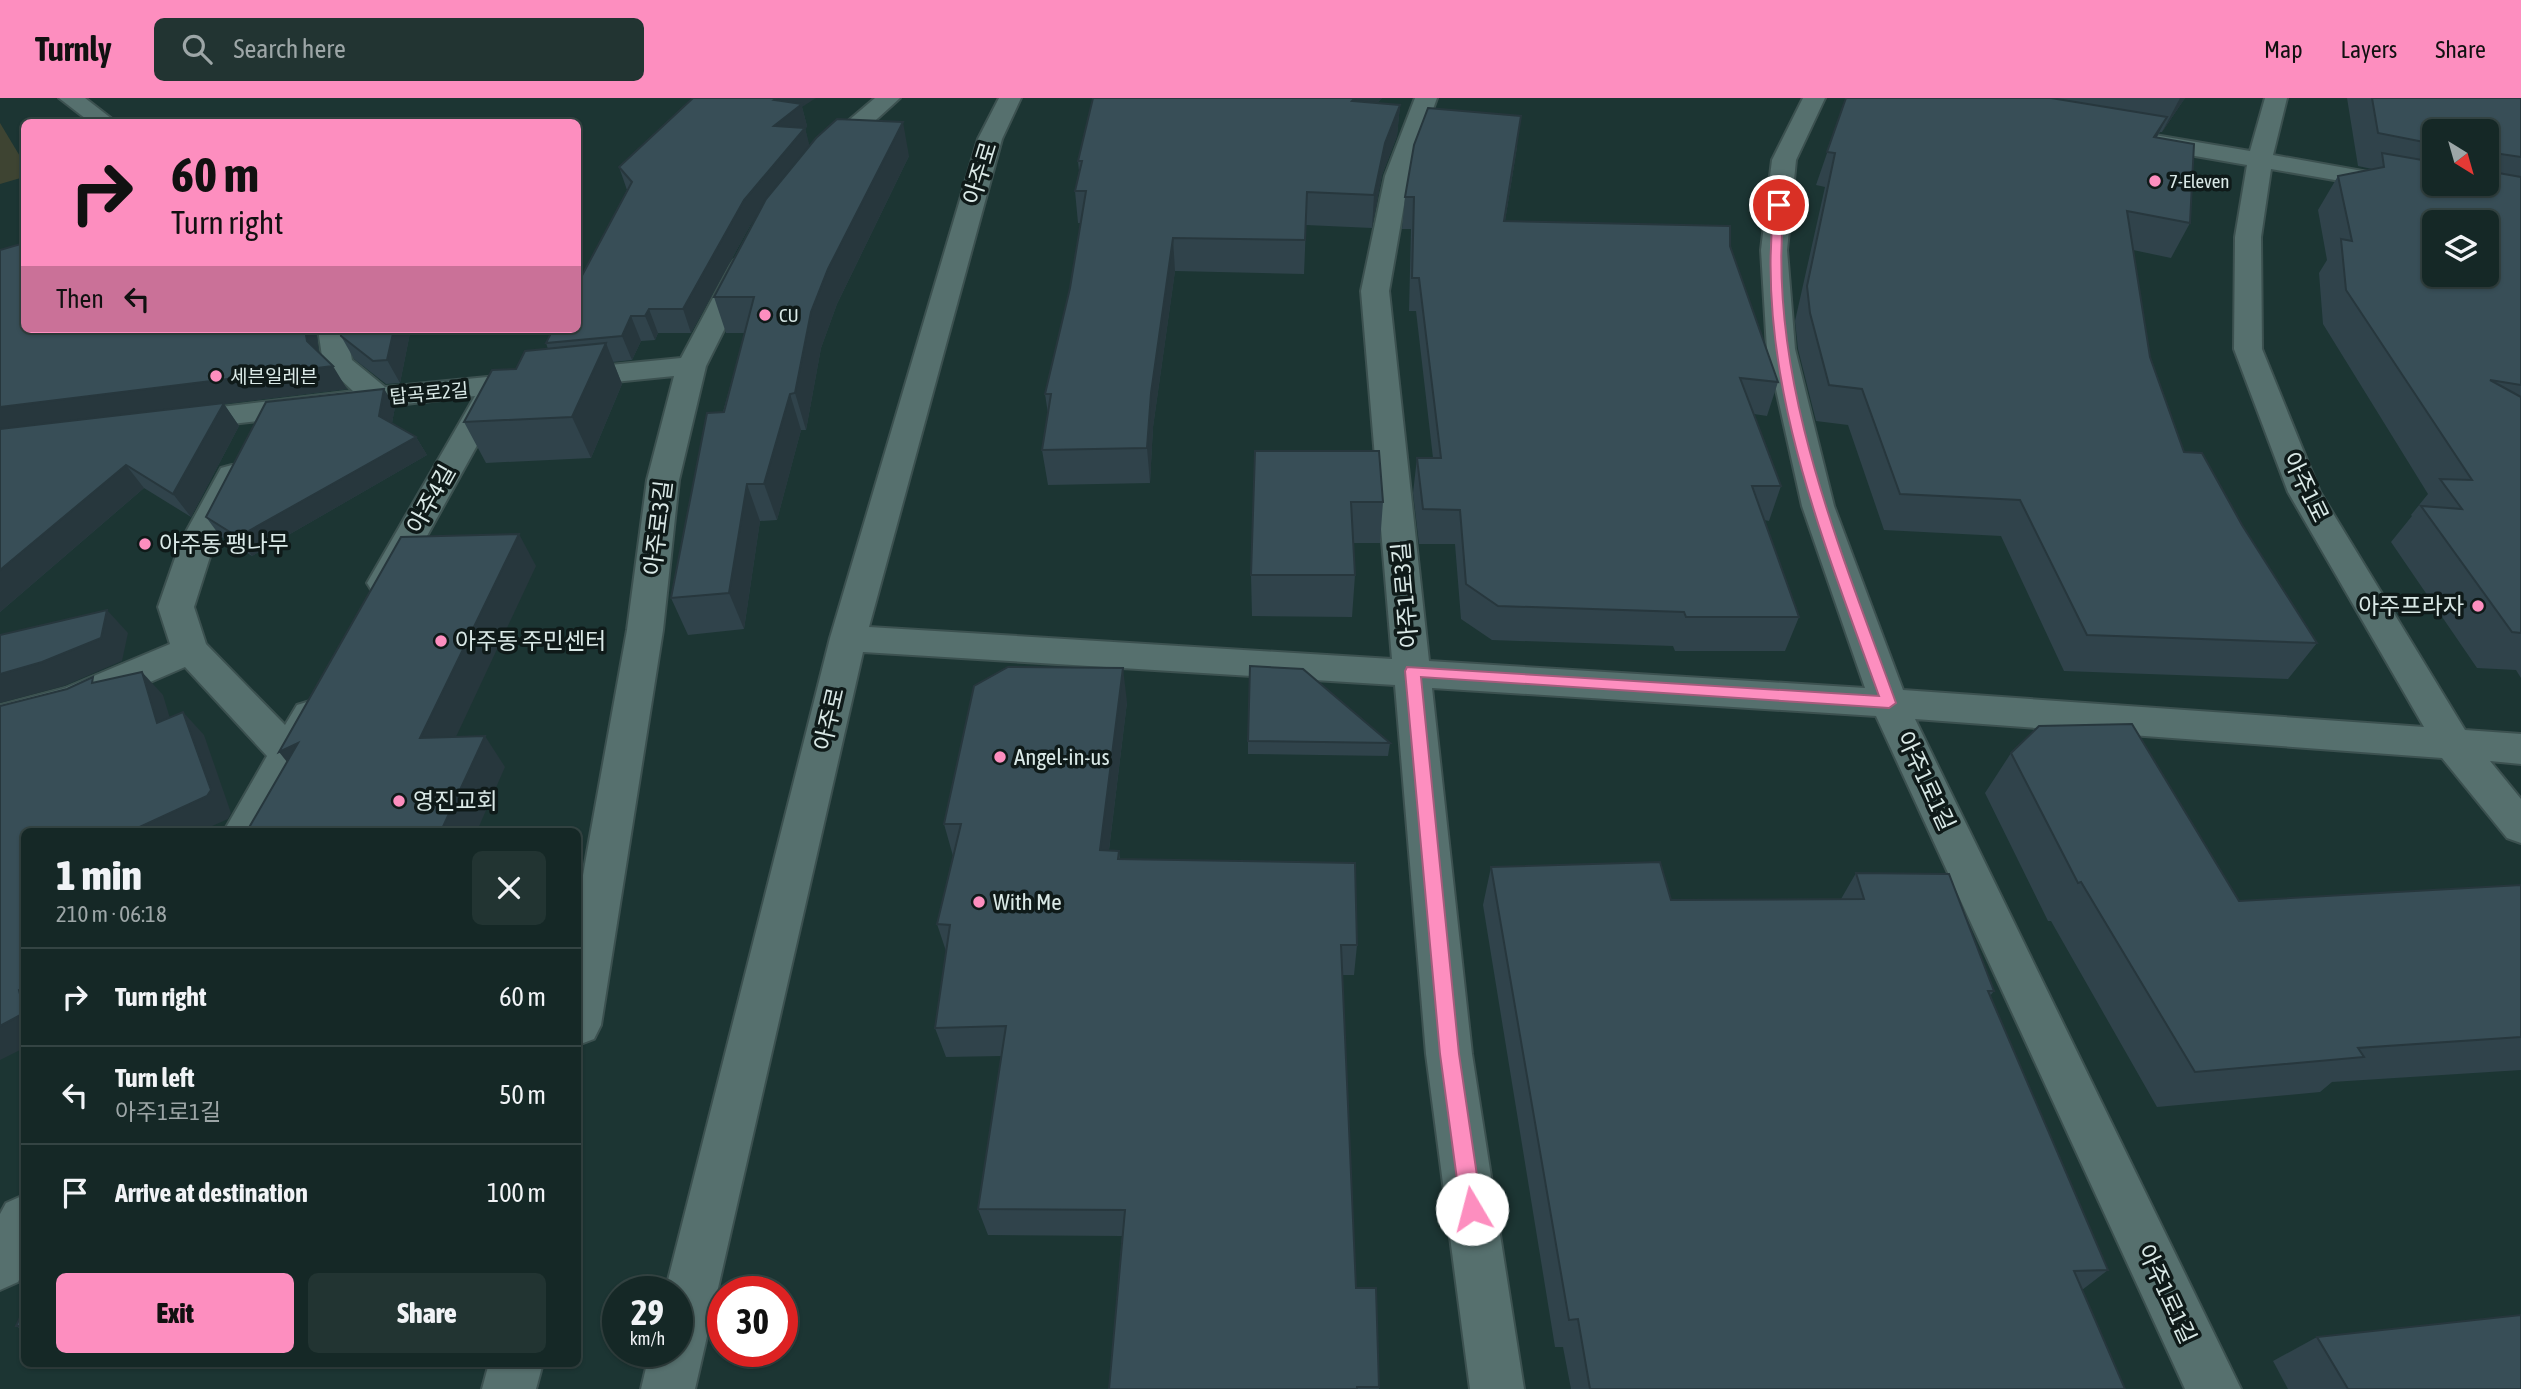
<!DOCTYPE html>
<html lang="en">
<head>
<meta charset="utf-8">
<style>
  body { margin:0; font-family:"Asap Condensed","Noto Sans KR",sans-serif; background:#223432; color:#f1f3f6; height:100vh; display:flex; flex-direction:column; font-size:26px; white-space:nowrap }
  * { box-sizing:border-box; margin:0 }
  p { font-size:23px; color:#9da6a7 }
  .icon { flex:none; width:38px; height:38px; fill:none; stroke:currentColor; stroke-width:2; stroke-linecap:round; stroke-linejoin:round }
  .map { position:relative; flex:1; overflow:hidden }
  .side { position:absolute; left:21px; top:730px; width:560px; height:539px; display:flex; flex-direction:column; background:#152826; border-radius:10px; box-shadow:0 2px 5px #0004,0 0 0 2px #344443 }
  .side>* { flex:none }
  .guide { position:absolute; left:21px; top:21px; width:560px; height:214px; border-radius:10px; box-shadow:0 2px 5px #0004,0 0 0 2px #344443; background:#fd8ebf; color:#111; overflow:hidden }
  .needle { width:46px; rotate:143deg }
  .buttons { position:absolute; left:2422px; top:21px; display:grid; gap:14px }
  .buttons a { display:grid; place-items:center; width:77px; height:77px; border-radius:10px; background:#152826; box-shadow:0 2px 5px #0004,0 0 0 2px #344443; font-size:35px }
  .speed { position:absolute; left:602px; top:1178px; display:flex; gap:14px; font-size:35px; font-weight:700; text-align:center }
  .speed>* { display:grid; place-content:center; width:91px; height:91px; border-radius:50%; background:#152826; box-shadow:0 2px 5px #0004,0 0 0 2px #344443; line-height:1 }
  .speed small { font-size:18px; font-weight:400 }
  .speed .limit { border:10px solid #d22; background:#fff; color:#111 }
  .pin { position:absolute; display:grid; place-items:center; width:60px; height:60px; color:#fff; margin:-30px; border:4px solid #fff; border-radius:50%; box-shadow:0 2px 7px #0007 }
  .me { position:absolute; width:77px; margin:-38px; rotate:352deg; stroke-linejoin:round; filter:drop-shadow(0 0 5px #0008) }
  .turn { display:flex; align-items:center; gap:24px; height:147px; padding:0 35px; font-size:32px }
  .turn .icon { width:91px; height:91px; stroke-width:2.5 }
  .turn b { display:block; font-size:49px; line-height:60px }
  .then { display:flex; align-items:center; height:66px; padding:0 35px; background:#0003; gap:14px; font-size:26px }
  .round { display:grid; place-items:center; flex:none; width:74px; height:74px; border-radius:10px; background:#223432 }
  .head { display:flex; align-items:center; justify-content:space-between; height:119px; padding:0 35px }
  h1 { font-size:42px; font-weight:800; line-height:52px }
  .primary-button { display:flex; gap:14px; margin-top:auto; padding:14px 35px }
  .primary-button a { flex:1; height:80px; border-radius:10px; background:#fd8ebf; color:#111; font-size:28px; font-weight:800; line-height:80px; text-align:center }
  .primary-button a+a { background:#223432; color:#f1f3f6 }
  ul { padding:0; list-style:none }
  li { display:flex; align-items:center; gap:21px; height:98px; padding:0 35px; border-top:2px solid #344443 }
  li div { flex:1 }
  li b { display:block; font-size:26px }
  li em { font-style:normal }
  header { display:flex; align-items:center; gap:42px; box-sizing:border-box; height:98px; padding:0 35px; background:#fd8ebf; color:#111 }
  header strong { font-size:33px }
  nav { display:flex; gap:38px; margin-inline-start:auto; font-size:24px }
  .search { width:490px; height:63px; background:#223432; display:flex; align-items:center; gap:18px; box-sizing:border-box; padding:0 24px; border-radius:10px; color:#9da6a7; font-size:26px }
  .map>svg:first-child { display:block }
</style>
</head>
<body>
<header>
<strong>Turnly</strong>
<div class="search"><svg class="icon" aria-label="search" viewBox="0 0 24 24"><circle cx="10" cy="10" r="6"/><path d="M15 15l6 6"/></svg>Search here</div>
<nav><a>Map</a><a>Layers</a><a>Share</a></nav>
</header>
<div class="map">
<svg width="2521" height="1291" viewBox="0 0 2521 1291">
  <rect width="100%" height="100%" fill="#1c3533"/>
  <!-- green -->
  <polygon fill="#3e4432" points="0,25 24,65 24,79 0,86"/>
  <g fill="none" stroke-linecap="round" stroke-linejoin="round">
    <defs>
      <g id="minor">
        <polygon points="59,0 85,0 116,24 90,24"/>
        <polygon points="875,0 900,0 832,62 823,64 814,62 811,57 814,52"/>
        <polygon points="999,0 1021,0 1002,41 869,529 1392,561 1361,193 1385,78 1415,0 1437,0 1409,78 1389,193 1429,563 1865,590 1802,408 1767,251 1761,152 1772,62 1803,0 1825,0 1796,62 1787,152 1795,251 1834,408 1903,592 2424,629 2288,394 2234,251 2235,139 2247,67 2143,49 2135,47 2131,42 2135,37 2143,35 2250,53 2265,0 2287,0 2273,57 2407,81 2410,86 2407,91 2398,93 2271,71 2261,139 2262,251 2320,394 2465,632 2521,636 2521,666 2490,663 2521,701 2521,745 2507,740 2442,660 1915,621 2241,1291 2185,1291 1876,618 1432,590 1472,956 1524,1291 1470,1291 1426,956 1395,587 863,554 695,1291 641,1291 650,1253 677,1253 677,1194 665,1194 830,540 978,41"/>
        <polygon points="743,160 752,162 756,168 706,268 679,382 663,532 601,927 594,941 578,947 578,805 627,532 647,382 674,278 506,295 401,485 396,493 384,497 372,493 367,485 475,298 179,332 168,329 164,323 168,317 179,314 353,293 323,265 318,231 346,231 352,262 385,289 681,260 730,168 734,162"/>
        <polygon points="232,367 243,370 248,377 215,443 194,509 206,546 285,627 297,607 310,603 323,607 329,617 265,733 224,733 267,658 185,569 88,611 0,635 0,607 65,590 170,546 158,509 181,443 221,370"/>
        <polygon points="24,1097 24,1172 18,1184 0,1192 0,1116 6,1105"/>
        <polygon points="489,1265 543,1265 536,1291 482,1291"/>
      </g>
    </defs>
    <!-- minor casing -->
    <use href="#minor" stroke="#3c5150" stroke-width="4"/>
    <!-- minor -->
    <use href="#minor" fill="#56706e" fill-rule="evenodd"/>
  </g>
  <!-- wall -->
  <g fill="#30434b" fill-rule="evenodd">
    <polygon points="1093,0 1382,0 1377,5 1400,7 1397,38 1382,77 1372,130 1306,127 1304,176 1175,173 1153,329 1150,385 1048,387 1042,352 1048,316 1045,296 1070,190 1081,125 1078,125 1075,93 1079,73 1078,63"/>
    <polygon points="1846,0 2185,0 2162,34 2160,34 2157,39 2190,125 2171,160 2133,152 2150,259 2184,354 2242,427 2317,545 2288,581 2064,573 2001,438 1884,432 1848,327 1816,323 1798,251 1795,223 1825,89 1816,87"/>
    <path d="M 2347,0 L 2521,0 L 2521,580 L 2516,572 L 2477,570 L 2391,444 L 2412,418 L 2411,417 L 2428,396 L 2323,226 L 2319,175 L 2327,162 L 2318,112 L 2338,78 L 2372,71 L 2358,68 ZM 2434,33 L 2487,33 L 2487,86 L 2434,86 Z"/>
    <polygon points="802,9 807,28 805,30 809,48 909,58 837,206 821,250 806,332 801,332 777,422 760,423 744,531 688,537 671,500 745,235 726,235 714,199 758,117 751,126 691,235 658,235 655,242 641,243 632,262 613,264 622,286 591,360 486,365 464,324 516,271 548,251 546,245 627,92 619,69"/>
    <polygon points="1517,49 1505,123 1730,148 1778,284 1767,318 1754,316 1781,388 1769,423 1764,422 1799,519 1785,553 1675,553 1673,548 1492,542 1461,521 1455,446 1419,446 1413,395 1417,360 1433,360 1416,213 1409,213 1411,131 1402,131 1405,99"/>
    <polygon points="24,231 316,231 319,254 347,291 224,306 239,328 191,419 144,390 0,514"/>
    <polygon points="410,235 400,285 386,286 354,261 341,238"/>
    <polygon points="384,291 395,309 392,325 416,339 427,357 252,458 220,438 206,419"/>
    <polygon points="1255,353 1383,404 1380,445 1353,445 1355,477 1352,519 1252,518 1251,477"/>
    <polygon points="1127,604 1109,752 1119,753 1120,761 1357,847 1354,877 1342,877 1356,1190 1379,1289 1379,1291 1109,1291 1122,1138 988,1137 978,1111 1001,958 946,959 935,930 946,853 937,826 953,758 944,726"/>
    <polygon points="1248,643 1390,645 1388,658 1248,656"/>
    <polygon points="2011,655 2239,803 2521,787 2521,972 2332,984 2320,994 2157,1009 2051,823 2048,823 1985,695"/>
    <polygon points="1491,769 1671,802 1841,801 1856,775 1994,893 1990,898 2108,1172 2082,1192 2125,1291 1571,1291 1563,1249 1555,1249 1483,807"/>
    <polygon points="24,1211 24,1233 16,1228"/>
    <polygon points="2317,1239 2521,1291 2288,1291 2273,1263"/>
  </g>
  <!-- shaded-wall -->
  <g fill="#27373d">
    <polygon points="777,0 816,0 802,9 807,28 805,30 811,53 751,126 691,235 683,211 774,28 774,2"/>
    <polygon points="1355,0 1382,0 1350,34 1352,3"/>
    <polygon points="2180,0 2185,0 2162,34"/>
    <polygon points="1400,7 1397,38 1382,77 1372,130 1374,97 1385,45"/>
    <polygon points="2167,19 2150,52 2154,39"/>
    <polygon points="903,24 909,58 837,206 821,250 806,332 795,295 811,214 828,171"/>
    <polygon points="1173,140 1175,173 1153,329 1150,385 1147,350 1151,295"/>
    <polygon points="649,211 658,235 655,242 645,218"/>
    <polygon points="631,218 641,243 632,262 622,238"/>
    <polygon points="305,231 316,231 320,265 307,243"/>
    <polygon points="394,231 436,231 410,235 400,285 387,262"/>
    <polygon points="606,245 622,286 591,360 572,319"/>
    <polygon points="333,268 347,291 224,306 239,328 191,419 173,396 223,306 0,334 0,309"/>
    <polygon points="384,291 395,309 390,336 379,318"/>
    <polygon points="790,296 801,332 777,422 764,386"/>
    <polygon points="416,339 427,357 252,458 238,439"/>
    <polygon points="126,367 144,390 0,514 0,472"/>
    <polygon points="747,386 760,423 744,531 729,495"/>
    <polygon points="519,436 536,468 441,671 420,640"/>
    <polygon points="107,512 128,535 122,563 64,588 0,605 0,576"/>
    <polygon points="1123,570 1127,604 1105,784 1100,752"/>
    <polygon points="142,574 163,597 178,647 157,625"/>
    <polygon points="183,614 204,637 231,715 228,721 201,733 131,733"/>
    <polygon points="485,638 505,669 477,733 441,733"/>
    <polygon points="298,645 304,685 279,654"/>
    <polygon points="24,890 24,912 19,892"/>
    <polygon points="24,915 24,950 0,962 0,928"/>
  </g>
  <!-- building -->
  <g fill="#384e57" stroke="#27373d" stroke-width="2" fill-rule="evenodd">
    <polygon points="693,0 777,0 774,2 802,6 774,28 805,30 744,102 683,211 649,211 645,218 631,218 622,238 546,245 553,231 578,231 578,185 632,84 619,69"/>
    <polygon points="1093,0 1355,0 1352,3 1400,7 1385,45 1374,97 1307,94 1305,142 1173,140 1151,295 1147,350 1042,352 1051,296 1045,296 1070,190 1086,93 1075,93 1082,63 1078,63"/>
    <polygon points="1846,0 2051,0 2167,19 2154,39 2194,46 2190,125 2127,113 2150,259 2184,354 2202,355 2242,427 2317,545 2087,537 2020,402 1900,396 1862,291 1829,287 1810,215 1807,188 1835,55 1827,54"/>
    <polygon points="2372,0 2521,0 2521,59 2487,54 2487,33 2434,33 2434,46 2378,35"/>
    <polygon points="1428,10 1521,18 1504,123 1730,128 1730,148 1778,284 1740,280 1781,388 1752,388 1799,519 1686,519 1684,514 1498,508 1466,486 1460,412 1423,411 1417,360 1441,360 1419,180 1412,180 1414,99 1405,99 1414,47"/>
    <polygon points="837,21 903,24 828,171 811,214 795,295 790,296 764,386 747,386 729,495 671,500 707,315 724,314 754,199 714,199 766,101 816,40"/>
    <path d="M 2382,55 L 2434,64 L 2434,86 L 2487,86 L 2487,73 L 2521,79 L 2521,287 L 2490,282 L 2521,299 L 2521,535 L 2512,534 L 2421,408 L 2462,411 L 2440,381 L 2472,382 L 2346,192 L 2341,141 L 2352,143 L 2338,78 L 2384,69 ZM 2434,124 L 2487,124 L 2487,177 L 2434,177 Z"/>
    <polygon points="24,145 24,231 305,231 307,243 333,268 0,309 0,152"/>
    <polygon points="340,231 394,231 387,262 373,263 341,238"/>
    <polygon points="606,245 572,319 464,324 492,272 516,271 525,253"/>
    <polygon points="384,291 379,318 416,339 238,439 206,419 266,304"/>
    <polygon points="224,305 173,396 126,367 0,472 0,331"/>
    <polygon points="1255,353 1379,353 1383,404 1351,404 1355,477 1251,477"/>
    <polygon points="519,436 420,640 485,638 441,733 247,733 298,645 279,654 401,439"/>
    <polygon points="107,512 101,540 42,564 0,576 0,537"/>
    <polygon points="1250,568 1303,571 1390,645 1248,643"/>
    <polygon points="1008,569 1123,570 1100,752 1119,753 1118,761 1355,765 1357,847 1341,847 1356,1190 1376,1190 1379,1289 1357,1289 1357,1291 1109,1291 1125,1112 978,1111 1006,928 935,930 950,827 937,826 961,726 944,726 974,588"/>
    <polygon points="142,574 157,625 183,614 211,692 207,698 131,733 24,733 24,890 19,892 24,912 24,915 0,928 0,608 67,591 93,579 92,585"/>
    <polygon points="2132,626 2239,803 2521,787 2521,939 2358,950 2364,959 2195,974 2081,784 2078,785 2011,655 2039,628"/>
    <polygon points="1660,764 1671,802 1864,801 1856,775 1949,776 1994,893 1988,893 2108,1172 2074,1173 2125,1291 1590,1291 1578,1221 1569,1222 1491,769"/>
    <polygon points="24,1211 24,1228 16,1228"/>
    <polygon points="2521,1217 2521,1291 2348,1291 2317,1239"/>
  </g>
  <!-- route -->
  <path fill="#fd8ebf" stroke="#a45c7c" stroke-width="2" d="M 1779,104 L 1784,107 C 1766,278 1839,447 1896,605 L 1889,610 L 1421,579 L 1459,956 L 1482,1111 L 1479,1118 L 1472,1121 L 1464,1118 L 1461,1111 L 1440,956 L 1405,573 L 1407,569 L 1879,598 C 1823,442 1754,276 1774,107 Z"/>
  <!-- markers -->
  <g fill="#fd8ebf" stroke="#0f1a19" stroke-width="2.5">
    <circle cx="2155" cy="83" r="7"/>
    <circle cx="765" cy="217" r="7"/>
    <circle cx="216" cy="278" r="7"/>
    <circle cx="145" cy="446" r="7"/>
    <circle cx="2478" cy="508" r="7"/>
    <circle cx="441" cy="543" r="7"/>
    <circle cx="1000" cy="659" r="7"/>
    <circle cx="399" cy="703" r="7"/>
    <circle cx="979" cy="804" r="7"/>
  </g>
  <g text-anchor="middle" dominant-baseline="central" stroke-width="7" stroke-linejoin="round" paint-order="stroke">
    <!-- far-poi labels -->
    <g font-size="19" fill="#dae9e7" stroke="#0f1a19" text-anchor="start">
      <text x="2169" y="83">7-Eleven</text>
      <text x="779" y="217">CU</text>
      <text x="230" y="278">세븐일레븐</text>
    </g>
    <!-- far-street labels -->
    <g font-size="19" fill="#dae9e7" stroke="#0f1a19">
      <text transform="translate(429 295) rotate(-5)">탑곡로2길</text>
    </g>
    <!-- street labels -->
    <g font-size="23" fill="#dae9e7" stroke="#0f1a19">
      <text transform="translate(980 75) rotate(-73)">아주로</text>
      <text transform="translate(2306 389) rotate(64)">아주1로</text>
      <text transform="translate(431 401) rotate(-61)">아주4길</text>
      <text transform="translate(658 430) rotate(-83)">아주로3길</text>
      <text transform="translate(1405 497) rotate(-95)">아주1로3길</text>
      <text transform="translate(829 621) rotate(-77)">아주로</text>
      <text transform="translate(1926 683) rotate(65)">아주1로1길</text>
      <text transform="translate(2167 1196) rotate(65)">아주1로1길</text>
    </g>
    <!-- poi labels -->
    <g font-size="23" fill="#dae9e7" stroke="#0f1a19" text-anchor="start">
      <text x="159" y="446">아주동 팽나무</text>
      <text x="2464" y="508" text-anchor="end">아주프라자</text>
      <text x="455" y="543">아주동 주민센터</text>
      <text x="1014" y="659">Angel-in-us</text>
      <text x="413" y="703">영진교회</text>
      <text x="993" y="804">With Me</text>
    </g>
  </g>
</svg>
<div class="buttons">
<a><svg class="needle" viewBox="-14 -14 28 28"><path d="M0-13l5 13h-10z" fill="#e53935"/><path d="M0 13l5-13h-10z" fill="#9da6a7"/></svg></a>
<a><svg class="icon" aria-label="layers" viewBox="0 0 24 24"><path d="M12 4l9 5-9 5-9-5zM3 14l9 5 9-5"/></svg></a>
</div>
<div class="speed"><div>29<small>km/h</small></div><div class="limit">30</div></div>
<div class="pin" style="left:1779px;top:107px;background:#d93025"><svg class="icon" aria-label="arrive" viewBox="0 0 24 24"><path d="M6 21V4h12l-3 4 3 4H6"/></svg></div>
<svg class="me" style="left:1472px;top:1111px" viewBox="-20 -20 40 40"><circle r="19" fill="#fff"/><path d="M0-13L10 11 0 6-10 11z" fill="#fd8ebf"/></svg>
<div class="guide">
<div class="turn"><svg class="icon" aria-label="right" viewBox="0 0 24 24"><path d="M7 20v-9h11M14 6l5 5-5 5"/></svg><div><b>60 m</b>Turn right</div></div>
<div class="then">Then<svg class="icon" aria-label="left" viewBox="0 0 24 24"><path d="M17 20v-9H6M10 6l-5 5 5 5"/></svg></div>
</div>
<section class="side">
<div class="head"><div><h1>1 min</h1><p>210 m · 06:18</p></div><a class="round"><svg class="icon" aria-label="close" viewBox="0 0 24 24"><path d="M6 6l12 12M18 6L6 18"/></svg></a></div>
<ul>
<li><svg class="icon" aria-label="right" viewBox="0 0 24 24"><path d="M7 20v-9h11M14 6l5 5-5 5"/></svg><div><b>Turn right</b></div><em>60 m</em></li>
<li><svg class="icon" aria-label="left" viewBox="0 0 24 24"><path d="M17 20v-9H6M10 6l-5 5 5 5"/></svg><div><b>Turn left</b><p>아주1로1길</p></div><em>50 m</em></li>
<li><svg class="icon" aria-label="arrive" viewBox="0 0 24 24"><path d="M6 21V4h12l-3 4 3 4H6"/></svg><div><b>Arrive at destination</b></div><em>100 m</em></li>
</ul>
<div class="primary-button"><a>Exit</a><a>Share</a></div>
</section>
</div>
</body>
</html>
